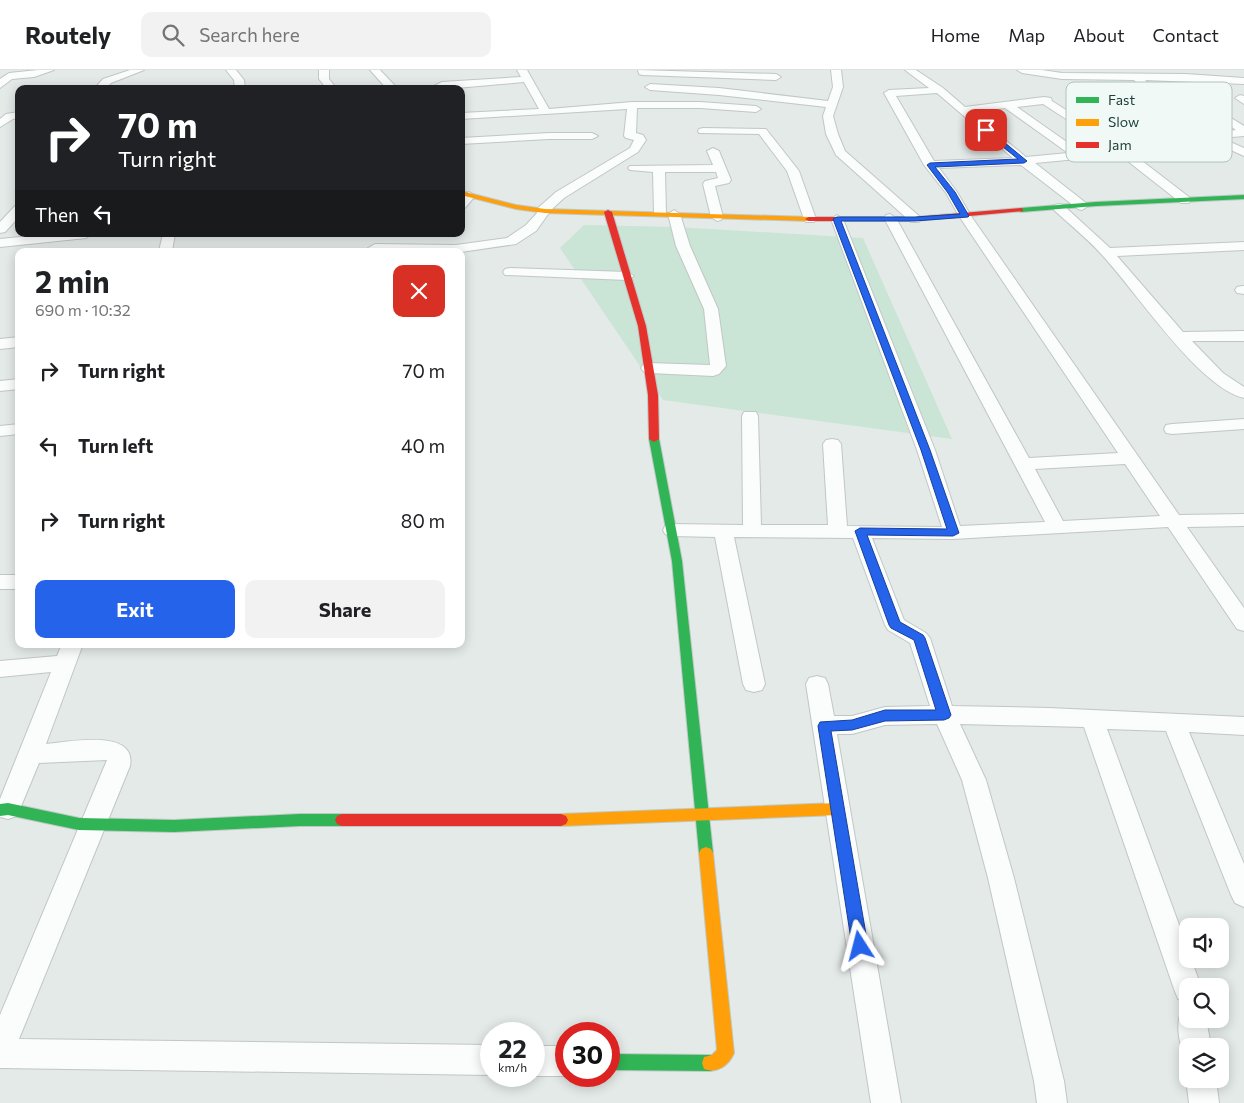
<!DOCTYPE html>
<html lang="en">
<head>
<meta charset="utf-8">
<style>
  body { margin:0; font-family:Commissioner,sans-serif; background:#f2f2f2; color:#202124; height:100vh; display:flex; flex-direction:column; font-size:19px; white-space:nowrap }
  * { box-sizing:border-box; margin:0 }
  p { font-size:16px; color:#757577 }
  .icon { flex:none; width:28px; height:28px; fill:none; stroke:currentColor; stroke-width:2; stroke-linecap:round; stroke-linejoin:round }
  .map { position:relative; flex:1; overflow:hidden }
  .side { position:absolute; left:15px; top:178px; width:450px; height:400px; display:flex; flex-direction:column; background:#fff; border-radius:10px; box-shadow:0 2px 12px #0003 }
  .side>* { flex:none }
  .banner { position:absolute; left:15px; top:15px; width:450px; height:152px; border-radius:10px; box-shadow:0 2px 12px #0003; background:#202124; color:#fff; overflow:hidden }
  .fabs { position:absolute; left:1179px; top:848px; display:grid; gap:10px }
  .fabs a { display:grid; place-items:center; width:50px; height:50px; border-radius:10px; background:#fff; box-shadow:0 2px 12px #0003; font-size:25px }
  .speed { position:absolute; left:480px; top:952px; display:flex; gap:10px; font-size:25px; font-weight:700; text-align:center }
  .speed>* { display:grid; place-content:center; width:65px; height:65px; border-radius:50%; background:#fff; box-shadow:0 2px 12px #0003; line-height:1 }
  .speed small { font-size:12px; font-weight:400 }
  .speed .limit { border:8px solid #d22; background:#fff; color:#111 }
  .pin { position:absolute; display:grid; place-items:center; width:42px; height:42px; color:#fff; margin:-21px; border-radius:10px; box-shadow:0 2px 8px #0006 }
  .me { position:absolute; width:55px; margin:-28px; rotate:351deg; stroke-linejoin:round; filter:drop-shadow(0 0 4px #0008) }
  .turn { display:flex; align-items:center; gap:18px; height:105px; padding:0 20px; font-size:22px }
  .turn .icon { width:65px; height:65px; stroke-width:2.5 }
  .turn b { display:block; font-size:35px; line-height:42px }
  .then { display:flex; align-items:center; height:48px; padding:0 20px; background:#0003; gap:10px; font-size:19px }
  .round { display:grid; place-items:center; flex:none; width:52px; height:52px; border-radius:10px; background:#f2f2f2 }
  .summary { display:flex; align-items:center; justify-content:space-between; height:85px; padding:0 20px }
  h1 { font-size:30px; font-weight:700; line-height:38px }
  .cta { display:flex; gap:10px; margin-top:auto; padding:10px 20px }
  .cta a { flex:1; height:58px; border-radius:10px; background:#2563eb; color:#fff; font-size:20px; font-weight:700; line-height:58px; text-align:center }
  .cta a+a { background:#f2f2f2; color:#202124 }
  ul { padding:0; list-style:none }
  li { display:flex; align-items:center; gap:15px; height:75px; padding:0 20px }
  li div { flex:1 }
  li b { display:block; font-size:19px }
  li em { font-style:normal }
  header { display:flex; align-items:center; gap:30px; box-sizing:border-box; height:70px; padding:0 25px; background:#fff; border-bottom:1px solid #e0e0e0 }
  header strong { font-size:24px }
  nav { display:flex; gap:28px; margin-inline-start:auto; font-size:18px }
  .search { width:350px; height:45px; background:#f2f2f2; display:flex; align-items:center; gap:12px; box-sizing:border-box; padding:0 18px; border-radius:10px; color:#757577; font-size:19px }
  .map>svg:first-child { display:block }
</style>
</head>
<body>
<header>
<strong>Routely</strong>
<div class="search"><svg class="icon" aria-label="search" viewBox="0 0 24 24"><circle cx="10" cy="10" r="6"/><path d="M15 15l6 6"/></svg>Search here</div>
<nav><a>Home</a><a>Map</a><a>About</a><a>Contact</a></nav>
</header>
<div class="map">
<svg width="1244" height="1033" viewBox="0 0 1244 1033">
  <rect width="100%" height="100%" fill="#e3eae8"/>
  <!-- green -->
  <polygon fill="#cae5d6" points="584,155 677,157 863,168 952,369 663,330 560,178"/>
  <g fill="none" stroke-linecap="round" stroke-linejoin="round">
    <defs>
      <g id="street">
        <polygon points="38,0 54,0 34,7 12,9 0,18 0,9 9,3"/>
        <polygon points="130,0 144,0 111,13 105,19 94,19 103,9"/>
        <polygon points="226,0 236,0 244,10 245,19 235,19 234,10"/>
        <polygon points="319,0 329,0 329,9 337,19 327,19 319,9"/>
        <polygon points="370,0 380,0 398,19 387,19"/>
        <polygon points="517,0 527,0 549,39 632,32 700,32 756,36 761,39 756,42 700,38 637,38 636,63 643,65 646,70 638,82 564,128 551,140 536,161 516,174 461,182 370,181 368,178 375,174 456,175 507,168 526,155 537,143 538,138 556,122 630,78 634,70 626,68 624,66 627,39 461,49 461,43 539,39 524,12 445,19 435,19 434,16 442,12 521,7"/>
        <polygon points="638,0 776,4 781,7 776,10 642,5 639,4"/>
        <polygon points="831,0 841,0 843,17 833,46 838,64 845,81 919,146 921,149 919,152 911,152 836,85 826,64 823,46 826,37 719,25 650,20 645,17 650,14 719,18 828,31 833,17"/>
        <path d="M 905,0 L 916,0 L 943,18 L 965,37 L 1044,27 L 1051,28 L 1052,31 L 1125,78 L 1208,70 L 1169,44 L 1134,10 L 1062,9 L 1022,3 L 1017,0 L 1042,0 L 1062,3 L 1186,4 L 1244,8 L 1244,14 L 1145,10 L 1177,40 L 1212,63 L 1236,60 L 1216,46 L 1215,44 L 1216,42 L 1220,41 L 1244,56 L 1244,66 L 1221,68 L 1244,78 L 1244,86 L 1222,76 L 1133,84 L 1189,127 L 1191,130 L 1189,133 L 1181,133 L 1120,85 L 1035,93 L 1086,133 L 1088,136 L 1082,140 L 1078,139 L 1021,95 L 939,98 L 957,122 L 971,146 L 1179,445 L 1244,444 L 1244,456 L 1187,457 L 1244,538 L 1244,561 L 1237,559 L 1168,457 L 953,469 L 872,468 L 904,550 L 926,563 L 930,568 L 952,636 L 1049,638 L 1244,647 L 1244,665 L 1189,662 L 1244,794 L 1244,837 L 1235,833 L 1231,825 L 1166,661 L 1107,659 L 1188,879 L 1188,889 L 1191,889 L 1201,916 L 1188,916 L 1188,932 L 1178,929 L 1174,919 L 1084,657 L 960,654 L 986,710 L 1014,808 L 1064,1011 L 1067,1033 L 1037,1033 L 1034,1011 L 988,808 L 962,710 L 937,654 L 885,655 L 852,664 L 837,664 L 901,1033 L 871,1033 L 806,614 L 809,608 L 817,606 L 825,608 L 828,614 L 834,646 L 852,646 L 885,637 L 930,636 L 910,573 L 888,560 L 885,555 L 853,468 L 734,467 L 765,614 L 762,620 L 754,622 L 746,620 L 743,614 L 715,467 L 672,466 L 665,464 L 663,460 L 665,456 L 672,454 L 743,455 L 742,346 L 744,342 L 756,342 L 758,346 L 761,455 L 828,455 L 823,374 L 826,370 L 832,369 L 838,370 L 841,374 L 847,456 L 942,457 L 917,380 L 831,149 L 837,145 L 843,149 L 935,380 L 960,456 L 1045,452 L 884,148 L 886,145 L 890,144 L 896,148 L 1029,388 L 1118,383 L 959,146 L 946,123 L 924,95 L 884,23 L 889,20 L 929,18 ZM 937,23 L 1013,88 L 934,91 L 896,26 ZM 1043,34 L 1112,79 L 1081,82 L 1017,37 ZM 1005,38 L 1068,83 L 1026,87 L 971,42 ZM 1125,394 L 1160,446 L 1063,451 L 1035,399 Z"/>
        <polygon points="1240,25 1244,26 1244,34 1235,28"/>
        <polygon points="19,42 19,48 13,49 0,57 0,49 6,44"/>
        <polygon points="703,58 766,59 799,101 816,149 814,152 806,152 804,149 787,101 759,64 699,63 698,61 699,59"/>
        <polygon points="549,63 592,63 598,66 592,69 549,69 461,74 461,68"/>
        <polygon points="713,78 719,81 731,110 729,113 715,116 723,147 721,150 717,151 711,147 703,114 705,111 718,108 716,102 665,102 666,143 664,146 656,146 654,143 653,102 630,100 628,98 630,96 713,95 707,81"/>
        <polygon points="469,122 475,126 465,138 461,139 461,127"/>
        <path d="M 1059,134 L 1063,135 L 1110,178 L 1244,172 L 1244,180 L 1117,186 L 1183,262 L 1244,261 L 1244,271 L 1192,271 L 1223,303 L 1244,317 L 1244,328 C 1198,317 1136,221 1102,185 C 1088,169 1070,155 1055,141 L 1053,138 L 1055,135 Z"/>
        <polygon points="19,135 19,147 5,162 0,163 0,152 15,136"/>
        <polygon points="674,140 680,144 690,176 718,239 726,296 719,304 713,306 649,303 643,301 641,298 643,295 649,293 710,295 704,239 676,176 668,144"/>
        <polygon points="51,164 92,164 86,168 0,177 0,169"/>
        <polygon points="163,164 175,164 172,181 159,181"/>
        <polygon points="510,198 627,202 634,206 627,210 505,205 503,202 505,199"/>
        <polygon points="1242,216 1244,216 1244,224 1237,223 1235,220 1237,217"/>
        <polygon points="19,267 19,277 0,279 0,269"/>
        <polygon points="19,309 19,319 0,321 0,311"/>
        <polygon points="1244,349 1244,359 1172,364 1166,363 1164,359 1166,355 1172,354"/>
        <polygon points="19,354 19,364 0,366 0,356"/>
        <rect x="0" y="505" width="19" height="14"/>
        <path d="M 62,574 L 83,574 L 46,674 C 69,672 137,658 130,696 L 19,969 L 491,975 L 491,1005 L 0,998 L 0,945 L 107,690 L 39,693 L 17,746 L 8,749 L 0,747 L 0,729 L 51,602 L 0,607 L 0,591 L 57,586 Z"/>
        <path d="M 1188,937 L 1188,949 L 1206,949 L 1211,976 L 1188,976 L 1188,987 C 1177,976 1176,952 1182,939 Z"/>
        <rect x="534" y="976" width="32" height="30"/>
        <polygon points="1188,1006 1188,1009 1216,1009 1219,1033 1189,1033 1186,1009"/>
      </g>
      <g id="fast">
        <polygon points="1244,125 1244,129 1096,136 1021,142 1017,140 1021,138 1096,132"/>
        <polygon points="654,366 659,369 682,491 713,783 711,787 706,789 701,787 699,783 672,491 649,369"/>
        <polygon points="8,733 79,748 174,750 300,744 342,744 347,746 349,750 347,754 342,756 300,756 174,762 79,760 8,745 0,746 0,734"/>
        <polygon points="609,984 710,985 716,987 718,993 716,999 710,1001 609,1000"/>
      </g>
      <g id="slow">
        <polygon points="461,121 516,135 545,139 809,147 813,149 809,151 545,143 516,139 461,125"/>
        <polygon points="837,733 842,735 844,739 842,743 837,745 561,756 556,754 554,750 556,746 561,744"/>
        <path d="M 706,777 L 711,779 L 713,783 L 734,983 C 729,995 717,1004 704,999 L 702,993 L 704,987 L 712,985 L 717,980 L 699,783 L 701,779 Z"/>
      </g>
      <g id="jam">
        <polygon points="1021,138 1023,139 1023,141 915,151 809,151 805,149 809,147 915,147"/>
        <polygon points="608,140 612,142 646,256 658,325 659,369 654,372 649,369 648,325 638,256 604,142"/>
        <polygon points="342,744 561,744 566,746 568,750 566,754 561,756 342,756 337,754 335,750 337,746"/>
      </g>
    </defs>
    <!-- street casing -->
    <use href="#street" stroke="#c0c7c5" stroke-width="2"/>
    <!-- fast casing -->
    <use href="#fast" stroke="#bec8c5" stroke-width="2"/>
    <!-- slow casing -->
    <use href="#slow" stroke="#bec8c5" stroke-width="2"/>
    <!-- jam casing -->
    <use href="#jam" stroke="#bec8c5" stroke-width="2"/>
    <!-- street -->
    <use href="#street" fill="#fbfcfc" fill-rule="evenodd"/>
    <!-- fast -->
    <use href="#fast" fill="#30b455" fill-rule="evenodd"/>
    <!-- slow -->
    <use href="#slow" fill="#ff9f0a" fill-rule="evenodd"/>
    <!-- jam -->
    <use href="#jam" fill="#e5322d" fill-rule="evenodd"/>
  </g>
  <!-- route -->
  <polygon fill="#2563eb" stroke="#184099" points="983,59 988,59 1027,91 1024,93 935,97 955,122 969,146 968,147 915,151 841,151 930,380 959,463 953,466 867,465 900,552 923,565 925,568 951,645 949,648 944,650 885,651 852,660 831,661 868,876 865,881 860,883 855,881 852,876 818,656 820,652 852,650 885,640 936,640 914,570 891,558 889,555 855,461 860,458 947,459 921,380 833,149 837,147 915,147 960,144 948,123 927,95 930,93 1018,89 983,61"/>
  <!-- legend -->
  <rect x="1066" y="12" width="166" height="80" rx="8" fill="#f1f9f6" stroke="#b2c2be" stroke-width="1"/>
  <rect x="1076" y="27" width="23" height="6" fill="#30b455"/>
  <rect x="1076" y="49" width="23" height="7" fill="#ff9f0a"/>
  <rect x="1076" y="72" width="23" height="6" fill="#e5322d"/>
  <g font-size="14" fill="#1f403b">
    <text x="1108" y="35">Fast</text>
    <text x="1108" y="57">Slow</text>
    <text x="1108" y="80">Jam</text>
  </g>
</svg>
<div class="fabs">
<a><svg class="icon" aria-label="sound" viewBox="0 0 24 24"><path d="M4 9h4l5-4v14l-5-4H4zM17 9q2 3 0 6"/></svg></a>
<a><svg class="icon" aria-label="search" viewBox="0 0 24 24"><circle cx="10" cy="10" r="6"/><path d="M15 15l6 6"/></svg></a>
<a><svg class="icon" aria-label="layers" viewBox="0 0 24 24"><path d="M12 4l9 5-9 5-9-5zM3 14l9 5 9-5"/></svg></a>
</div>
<div class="speed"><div>22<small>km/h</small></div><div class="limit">30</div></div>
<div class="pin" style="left:986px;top:60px;background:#d93025"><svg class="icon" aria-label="arrive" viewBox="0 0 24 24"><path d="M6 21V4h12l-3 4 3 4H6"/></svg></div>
<svg class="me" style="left:860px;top:876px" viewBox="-20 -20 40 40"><path d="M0-17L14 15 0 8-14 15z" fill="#2563eb" stroke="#fff" stroke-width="4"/></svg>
<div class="banner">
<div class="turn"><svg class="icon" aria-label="right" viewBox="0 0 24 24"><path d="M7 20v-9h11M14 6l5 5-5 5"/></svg><div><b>70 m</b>Turn right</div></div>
<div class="then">Then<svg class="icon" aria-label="left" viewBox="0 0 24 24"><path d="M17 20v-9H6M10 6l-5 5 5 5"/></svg></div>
</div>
<section class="side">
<div class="summary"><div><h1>2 min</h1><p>690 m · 10:32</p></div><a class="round" style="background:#d93025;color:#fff"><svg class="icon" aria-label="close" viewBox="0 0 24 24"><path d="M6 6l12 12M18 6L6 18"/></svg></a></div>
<ul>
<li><svg class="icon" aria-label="right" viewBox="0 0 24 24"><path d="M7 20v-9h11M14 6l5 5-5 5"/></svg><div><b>Turn right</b></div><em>70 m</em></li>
<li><svg class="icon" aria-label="left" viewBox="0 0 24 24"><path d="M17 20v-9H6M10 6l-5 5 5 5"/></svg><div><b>Turn left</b></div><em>40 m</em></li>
<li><svg class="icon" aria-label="right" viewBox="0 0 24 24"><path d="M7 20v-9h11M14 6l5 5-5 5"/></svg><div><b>Turn right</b></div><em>80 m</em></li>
</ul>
<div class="cta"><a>Exit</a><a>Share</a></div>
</section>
</div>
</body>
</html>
